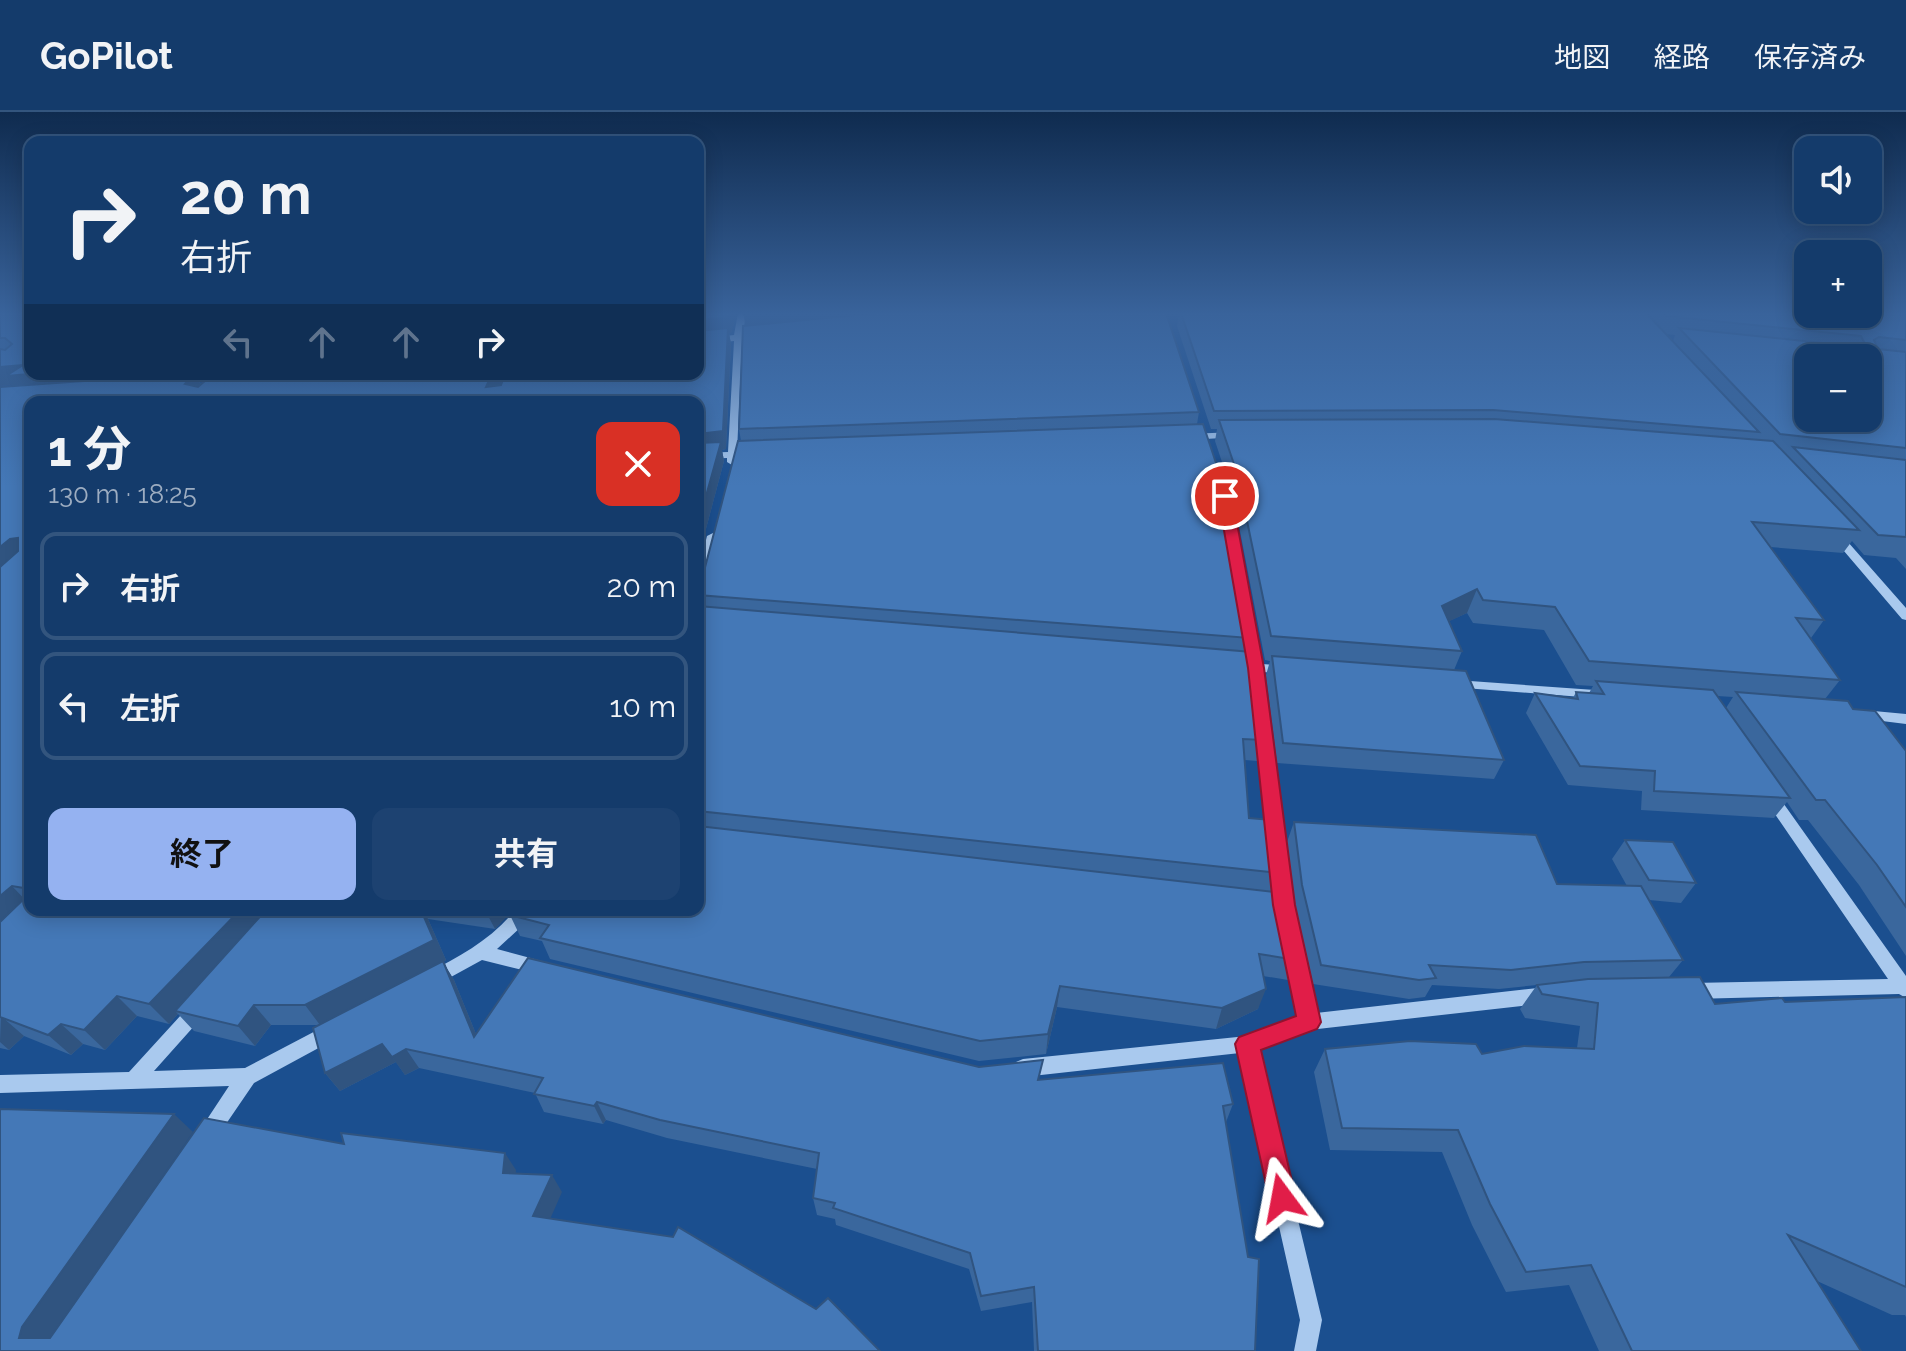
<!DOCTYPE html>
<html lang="ja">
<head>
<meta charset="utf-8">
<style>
  body { margin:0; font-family:Raleway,"Noto Sans JP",sans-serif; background:#1d4271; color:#f1f3f6; height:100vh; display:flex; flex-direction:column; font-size:30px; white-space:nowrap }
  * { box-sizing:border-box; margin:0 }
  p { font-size:26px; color:#9dadc1 }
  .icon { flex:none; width:44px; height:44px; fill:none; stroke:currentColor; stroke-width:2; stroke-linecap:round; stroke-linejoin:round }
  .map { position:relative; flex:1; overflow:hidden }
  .drawer { position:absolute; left:24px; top:284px; width:680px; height:520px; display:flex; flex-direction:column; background:#143b6b; border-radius:16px; box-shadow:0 4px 20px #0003,0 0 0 2px #33557e }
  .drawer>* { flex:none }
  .top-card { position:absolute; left:24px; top:24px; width:680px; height:244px; border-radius:16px; box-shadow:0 4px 20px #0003,0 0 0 2px #33557e; background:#143b6b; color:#f1f3f6; overflow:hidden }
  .tools { position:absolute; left:1794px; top:24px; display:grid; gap:16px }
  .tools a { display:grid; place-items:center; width:88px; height:88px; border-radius:16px; background:#143b6b; box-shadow:0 4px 20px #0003,0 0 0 2px #33557e; font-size:40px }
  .pin { position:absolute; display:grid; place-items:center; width:68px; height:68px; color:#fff; margin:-34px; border:4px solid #fff; border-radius:50%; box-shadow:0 2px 8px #0007 }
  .me { position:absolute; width:88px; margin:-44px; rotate:347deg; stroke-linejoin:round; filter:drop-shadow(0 0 6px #0008) }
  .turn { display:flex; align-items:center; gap:28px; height:168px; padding:0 24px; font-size:36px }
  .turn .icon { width:104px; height:104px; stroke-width:2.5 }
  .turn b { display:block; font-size:56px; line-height:68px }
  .lanes { display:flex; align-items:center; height:76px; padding:0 24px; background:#0003; justify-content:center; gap:40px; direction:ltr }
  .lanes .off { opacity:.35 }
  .round { display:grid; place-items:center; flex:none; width:84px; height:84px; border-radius:16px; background:#1d4271 }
  .summary { display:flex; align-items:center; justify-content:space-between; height:136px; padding:0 24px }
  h1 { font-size:48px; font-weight:700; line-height:60px }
  .action { display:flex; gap:16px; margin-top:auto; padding:16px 24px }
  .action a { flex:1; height:92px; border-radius:16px; background:#95b2f1; color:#111; font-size:32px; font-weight:700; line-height:92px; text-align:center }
  .action a+a { background:#1d4271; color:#f1f3f6 }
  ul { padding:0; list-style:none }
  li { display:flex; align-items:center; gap:24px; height:108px; margin:0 16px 12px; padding:0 8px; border:4px solid #33557e; border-radius:16px }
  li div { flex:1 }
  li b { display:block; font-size:30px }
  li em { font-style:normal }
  header { display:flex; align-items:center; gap:48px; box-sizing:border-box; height:112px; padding:0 40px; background:#143b6b; border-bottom:2px solid #33557e }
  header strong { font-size:38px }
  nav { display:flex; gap:44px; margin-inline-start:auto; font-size:28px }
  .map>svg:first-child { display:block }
</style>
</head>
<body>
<header>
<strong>GoPilot</strong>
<nav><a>地図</a><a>経路</a><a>保存済み</a></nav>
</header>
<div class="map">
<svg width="1906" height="1239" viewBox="0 0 1906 1239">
  <rect width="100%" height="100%" fill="#1b4f8f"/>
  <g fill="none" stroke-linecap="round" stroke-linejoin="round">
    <!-- minor -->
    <g fill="#a9c9ee" fill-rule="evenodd">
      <polygon points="738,201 746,201 743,223 761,221 765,223 742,228 737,340 752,339 757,342 752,345 737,346 736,352 732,353 727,350 727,346 698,347 698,341 728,340 734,229 698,233 698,227 734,223"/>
      <polygon points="1236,320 1239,321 1239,325 1188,328 1183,325 1188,322"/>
      <polygon points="1218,358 1223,361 1230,384 1262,552 1288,554 1295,558 1288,562 1263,560 1295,806 1293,811 1287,813 1281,811 1279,806 1250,559 1232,557 1230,554 1237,550 1249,551 1220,384 1213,361"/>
      <polygon points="1836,420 1840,421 1906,496 1906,508 1902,507 1832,425 1830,423"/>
      <polygon points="713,421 719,424 704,482 698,486 698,459 707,424"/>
      <polygon points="1456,568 1595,578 1602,582 1595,586 1451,575 1449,572"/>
      <polygon points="1863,598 1906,602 1906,612 1858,606 1856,603 1858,600"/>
      <polygon points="1771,680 1776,681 1906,864 1906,886 1899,882 1692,887 1686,884 1683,879 1686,874 1692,871 1888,867 1766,689 1764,685 1766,681"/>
      <path d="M 515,798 L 533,798 L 522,814 L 497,837 L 549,851 L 552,856 L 549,861 L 543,863 L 482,848 L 440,871 L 434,874 L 428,871 L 425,866 L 428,861 C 460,844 492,827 515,798 Z"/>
      <polygon points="1292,823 1298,825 1301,830 1316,901 1547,875 1553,878 1556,883 1553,888 1547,891 1309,918 1257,937 1322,1208 1316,1239 1294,1239 1300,1208 1240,941 1023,965 1016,962 1014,956 1016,950 1023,947 1247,924 1299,905 1283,830 1286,825"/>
      <polygon points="198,889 204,891 207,897 204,903 154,959 245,956 325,914 331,912 337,914 340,920 337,926 254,971 213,1031 206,1034 199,1031 196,1024 229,974 0,981 0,963 129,960 192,891"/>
    </g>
  </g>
  <!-- wall -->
  <g fill="#3a679d" fill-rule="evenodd">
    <path d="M 0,201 L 30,262 L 505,262 L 500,274 L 698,201 L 737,201 L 731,221 L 729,221 L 731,232 L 726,337 L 722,338 L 724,349 L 698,447 L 698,290 L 30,290 L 30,798 L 698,798 L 698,466 L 703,463 L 741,329 L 739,317 L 746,214 L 744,203 L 1199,300 L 1197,312 L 1249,526 L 1246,540 L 1263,628 L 1257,649 L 1245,648 L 1249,706 L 1279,761 L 1272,780 L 1296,848 L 1288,868 L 1263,864 L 1258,897 L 1216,917 L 1057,895 L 1046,942 L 979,949 L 550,847 L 542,829 L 520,824 L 510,803 L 512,799 L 495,817 L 428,807 L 446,848 L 443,850 L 454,868 L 476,922 L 979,955 L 1040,968 L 1233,992 L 1226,1010 L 1255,1239 L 1034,1239 L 1032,1190 L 981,1199 L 969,1157 L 836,1113 L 835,1107 L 817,1103 L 813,1086 L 817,1057 L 667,1026 L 606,1008 L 603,1012 L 544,1000 L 535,981 L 419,956 L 405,963 L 396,950 L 340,979 L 325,961 L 319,913 L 271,913 L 255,934 L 194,919 L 178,902 L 169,912 L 137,904 L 105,938 L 83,932 L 71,943 L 24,924 L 9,938 L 0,936 L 0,275 L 13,274 L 11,273 L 0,274 ZM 210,264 L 201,272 L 197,265 Z"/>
    <path d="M 1179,201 L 1906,201 L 1906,457 L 1896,446 L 1864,443 L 1852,429 L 1843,441 L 1770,435 L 1824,508 L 1811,526 L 1840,568 L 1825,587 L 1853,597 L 1906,639 L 1906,844 L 1859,773 L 1808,708 L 1799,708 L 1787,690 L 1774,706 L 1641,698 L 1642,679 L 1568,673 L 1526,601 L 1535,581 L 1573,586 L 1576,580 L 1589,581 L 1593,574 L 1576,573 L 1544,518 L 1473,511 L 1467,501 L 1449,509 L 1462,539 L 1454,558 L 1504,648 L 1494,667 L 1277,651 L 1266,563 L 1270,549 L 1265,548 L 1233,383 L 1215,329 L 1217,317 L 1211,317 L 1177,214 ZM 1666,222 L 1675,223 L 1673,229 ZM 1717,584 L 1733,585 L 1726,596 Z"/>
    <polygon points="1294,710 1557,772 1627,774 1612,747 1625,728 1696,771 1681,791 1649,788 1683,848 1669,865 1715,892 1906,885 1906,1205 1905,1203 1892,1203 1817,1169 1861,1239 1599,1239 1569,1173 1506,1180 1472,1113 1442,1040 1330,1038 1314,960 1325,937 1482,942 1577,936 1580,914 1525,906 1520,897 1537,873 1499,877 1432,873 1425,885 1409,887 1313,872 1295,792 1287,730"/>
  </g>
  <!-- shaded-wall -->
  <g fill="#305480">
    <polygon points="730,201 737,201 731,221 729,221 731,232 726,337 722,338 724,349 698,447 698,208"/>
    <polygon points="769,201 939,201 746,220 744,203"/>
    <polygon points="23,253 29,262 223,263 197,265 204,279 17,282 11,273 0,274 0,255"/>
    <polygon points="492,262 505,262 493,290 486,275"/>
    <polygon points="18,426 30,443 0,468 0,435 10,427"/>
    <polygon points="1477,477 1467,501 1433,517 1442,494"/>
    <polygon points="12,774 30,793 0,823 0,784"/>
    <polygon points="240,798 275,798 175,899 178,902 169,912 149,892"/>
    <polygon points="421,798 423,798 428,807 446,848 443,850 454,868 485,944 320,913 305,893"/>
    <polygon points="485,798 513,798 495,817"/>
    <polygon points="1060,874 1057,895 1046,942 1048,922"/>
    <polygon points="1266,877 1258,897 1216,917 1222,896"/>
    <polygon points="117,884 137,904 105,938 84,918"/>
    <polygon points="254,893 271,913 255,934 238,914"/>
    <polygon points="1,904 24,924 9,938 0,930"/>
    <polygon points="61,912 83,932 71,943 48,923"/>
    <polygon points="382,932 396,950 340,979 325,961"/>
    <polygon points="406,937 419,956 405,963 392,945"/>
    <polygon points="597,990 606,1008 603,1012 594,994"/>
    <polygon points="174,1002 193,1020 49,1229 19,1226 22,1215"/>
    <polygon points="505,1041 516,1058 515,1078 503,1061"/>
    <polygon points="552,1063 562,1080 544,1121 533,1104"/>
  </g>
  <!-- building -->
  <g fill="#4478b7" stroke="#305480" stroke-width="2" fill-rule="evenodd">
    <polygon points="0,201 30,201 30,262 6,264 23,253 0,255 0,237 5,238 12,232 5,226 0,226"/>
    <polygon points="698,201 730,201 729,205 698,208"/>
    <polygon points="744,201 769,201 744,203"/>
    <polygon points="877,201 1166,201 1199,300 739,317 743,214"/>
    <polygon points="1181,201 1646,201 1759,320 1493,298 1214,299"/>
    <path d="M 1663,201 L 1808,201 L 1808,202 L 1906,201 L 1906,228 L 1879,225 L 1874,228 L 1878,237 L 1906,240 L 1906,336 L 1780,322 L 1679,216 L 1832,232 L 1861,232 L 1864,230 L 1861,224 L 1666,204 ZM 1808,246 L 1868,246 L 1868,306 L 1808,306 Z"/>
    <polygon points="728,216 723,319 698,322 698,290 30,290 30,777 12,774 0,784 0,455 18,439 18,426 10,427 0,435 0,275 182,262 194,262 185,272 198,275 213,262 492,262 486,275 501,273 505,262 698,262 698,219"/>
    <polygon points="1494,307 1773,329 1859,418 1752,410 1824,508 1796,506 1840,568 1589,549 1555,495 1483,488 1477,477 1442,494 1462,539 1271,524 1237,361 1219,308"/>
    <polygon points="1203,312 1221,366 1249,526 698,483 698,466 703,463 738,329"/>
    <polygon points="721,330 698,413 698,331"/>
    <polygon points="1793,335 1906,348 1906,425 1878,423"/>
    <polygon points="698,494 1252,540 1263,628 1243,627 1249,706 1272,708 1279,761 698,699"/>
    <polygon points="1272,544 1466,559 1504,648 1283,631"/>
    <polygon points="1596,569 1713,578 1790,686 1654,679 1655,659 1580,654 1535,581 1578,587 1576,580 1604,582"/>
    <polygon points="1736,580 1848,589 1853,597 1875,599 1906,639 1906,795 1877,753 1825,688 1816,688"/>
    <polygon points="1294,710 1536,723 1557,772 1641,774 1683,848 1584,850 1511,858 1429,853 1436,866 1419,868 1321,853 1302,773"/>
    <polygon points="698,714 1282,781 1296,848 1259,842 1266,877 1222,896 1060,874 1048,922 980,929 540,826 549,813 510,803 513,798 698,798"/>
    <polygon points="1625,728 1673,730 1696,771 1649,768"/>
    <polygon points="30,781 30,798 240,798 149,892 117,884 84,918 61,912 48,923 0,905 0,810"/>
    <polygon points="266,798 421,798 434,828 305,893 254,893 238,914 175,899"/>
    <polygon points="528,846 979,955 1043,948 1038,968 1223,951 1233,992 1223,994 1248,1145 1259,1147 1255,1239 1038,1239 1034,1175 981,1184 970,1141 833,1096 835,1091 813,1086 819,1041 660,1008 597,990 594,994 534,982 543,966 406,937 392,945 382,932 325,961 313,916 443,849 474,925"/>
    <polygon points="1700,865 1715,892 1782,886 1785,890 1906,885 1906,1175 1788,1123 1861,1239 1632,1239 1591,1153 1526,1160 1490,1092 1458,1018 1342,1016 1325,937 1410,929 1476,932 1482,942 1524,934 1594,937 1598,891 1542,882 1537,873 1588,867"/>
    <polygon points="0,997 174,1002 22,1215 19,1226 50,1226 204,1006 344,1032 341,1021 505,1041 503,1061 552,1063 533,1104 673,1125 678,1115 816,1197 828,1186 880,1239 0,1239"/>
  </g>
  <!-- sky -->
  <linearGradient id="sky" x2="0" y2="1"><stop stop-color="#0f2b4f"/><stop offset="0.54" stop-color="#39639b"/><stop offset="1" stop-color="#39639b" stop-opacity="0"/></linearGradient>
  <rect width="1906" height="374" fill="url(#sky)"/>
  <!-- route -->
  <polygon fill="#e11d48" stroke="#92132f" stroke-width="2" points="1225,380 1232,384 1264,556 1295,793 1321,910 1317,917 1261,938 1296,1086 1292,1095 1282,1099 1273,1095 1269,1086 1235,932 1239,925 1296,904 1273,793 1248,556 1218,384"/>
</svg>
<div class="tools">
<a><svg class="icon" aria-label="sound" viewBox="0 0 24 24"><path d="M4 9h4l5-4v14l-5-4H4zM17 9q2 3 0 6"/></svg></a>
<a>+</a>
<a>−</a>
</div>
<div class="pin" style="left:1225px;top:384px;background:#d93025"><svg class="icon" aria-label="arrive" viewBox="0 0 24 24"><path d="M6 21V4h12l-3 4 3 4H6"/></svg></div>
<svg class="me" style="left:1282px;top:1086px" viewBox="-20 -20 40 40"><path d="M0-17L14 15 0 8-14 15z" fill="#e11d48" stroke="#fff" stroke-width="4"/></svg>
<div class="top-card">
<div class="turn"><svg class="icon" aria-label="right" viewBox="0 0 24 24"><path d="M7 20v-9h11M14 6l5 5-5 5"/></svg><div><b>20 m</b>右折</div></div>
<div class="lanes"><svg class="icon off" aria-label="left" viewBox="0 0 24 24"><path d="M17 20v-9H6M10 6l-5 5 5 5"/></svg><svg class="icon off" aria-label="ahead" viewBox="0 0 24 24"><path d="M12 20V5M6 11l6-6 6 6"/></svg><svg class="icon off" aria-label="ahead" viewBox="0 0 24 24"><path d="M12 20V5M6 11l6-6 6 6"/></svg><svg class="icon" aria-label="right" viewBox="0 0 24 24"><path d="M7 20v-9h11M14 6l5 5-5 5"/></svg></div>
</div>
<section class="drawer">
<div class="summary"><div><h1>1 分</h1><p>130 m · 18:25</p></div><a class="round" style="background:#d93025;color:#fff"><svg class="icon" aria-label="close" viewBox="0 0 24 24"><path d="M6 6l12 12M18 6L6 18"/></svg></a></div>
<ul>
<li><svg class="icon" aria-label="right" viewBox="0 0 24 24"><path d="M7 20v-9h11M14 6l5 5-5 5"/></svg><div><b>右折</b></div><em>20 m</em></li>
<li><svg class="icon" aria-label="left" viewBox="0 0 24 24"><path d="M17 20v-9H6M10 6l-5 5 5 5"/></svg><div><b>左折</b></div><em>10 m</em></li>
</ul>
<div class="action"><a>終了</a><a>共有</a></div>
</section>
</div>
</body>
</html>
